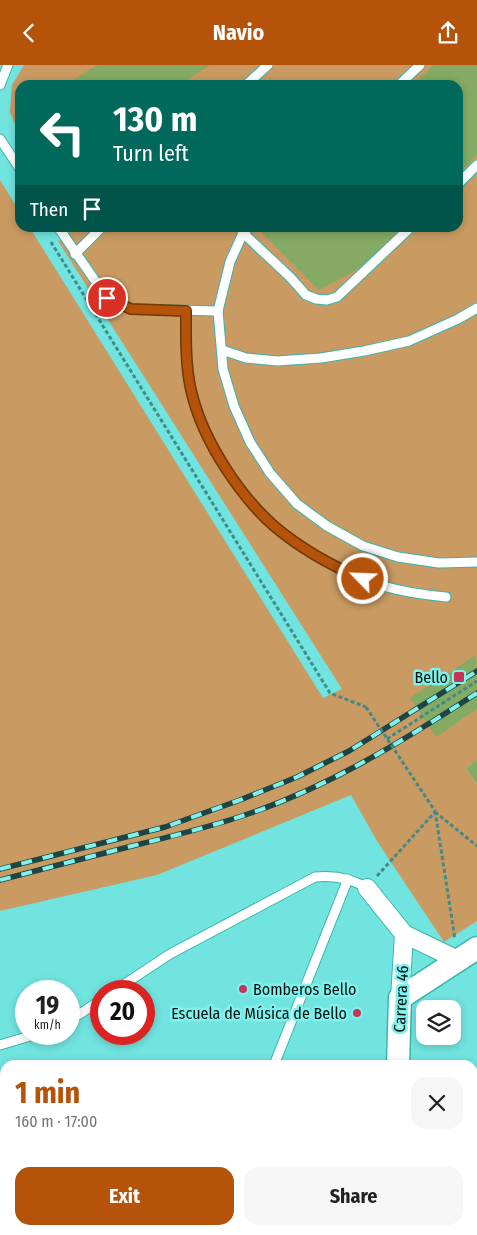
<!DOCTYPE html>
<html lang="en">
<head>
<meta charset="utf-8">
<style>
  body { margin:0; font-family:"Fira Sans Condensed",sans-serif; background:#f6f6f6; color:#202124; height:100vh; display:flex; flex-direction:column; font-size:19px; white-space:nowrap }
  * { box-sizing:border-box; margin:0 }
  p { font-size:16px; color:#757577 }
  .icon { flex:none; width:28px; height:28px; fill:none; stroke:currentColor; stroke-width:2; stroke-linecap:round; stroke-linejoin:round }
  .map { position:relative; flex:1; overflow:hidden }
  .drawer { position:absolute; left:0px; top:995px; width:478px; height:175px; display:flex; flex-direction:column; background:#fff; border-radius:15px 15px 0 0; box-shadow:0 2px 8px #0003 }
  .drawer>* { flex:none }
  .hud { position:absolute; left:15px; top:15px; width:448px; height:152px; border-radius:15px; box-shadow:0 2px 8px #0003; background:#00695c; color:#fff; overflow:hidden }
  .controls { position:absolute; left:416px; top:935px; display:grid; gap:10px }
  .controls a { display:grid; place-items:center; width:45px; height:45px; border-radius:10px; background:#fff; box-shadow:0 2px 8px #0003; font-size:25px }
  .speed { position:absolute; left:15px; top:915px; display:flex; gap:10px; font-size:25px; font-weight:700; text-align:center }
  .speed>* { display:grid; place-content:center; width:65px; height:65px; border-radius:50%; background:#fff; box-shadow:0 2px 8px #0003; line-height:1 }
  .speed small { font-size:12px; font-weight:400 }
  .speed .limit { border:8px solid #d22; background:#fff; color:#111 }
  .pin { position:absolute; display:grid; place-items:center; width:42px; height:42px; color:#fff; margin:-21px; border:2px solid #fff; border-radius:50%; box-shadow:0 1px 5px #0007 }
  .me { position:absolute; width:55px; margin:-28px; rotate:294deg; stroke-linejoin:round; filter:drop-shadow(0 0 4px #0008) }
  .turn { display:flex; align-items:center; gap:18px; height:105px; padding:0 15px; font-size:22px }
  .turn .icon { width:65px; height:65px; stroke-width:2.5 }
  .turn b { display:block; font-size:35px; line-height:42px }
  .then { display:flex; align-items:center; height:48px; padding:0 15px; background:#0003; gap:10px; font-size:19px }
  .round { display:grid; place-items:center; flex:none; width:52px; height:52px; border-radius:15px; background:#f6f6f6 }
  .headline { display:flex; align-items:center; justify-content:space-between; height:85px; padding:0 15px }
  h1 { font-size:30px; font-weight:700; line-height:38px; color:#b45309 }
  .cta { display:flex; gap:10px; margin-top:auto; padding:10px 15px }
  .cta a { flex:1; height:58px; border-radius:15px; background:#b45309; color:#fff; font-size:20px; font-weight:700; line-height:58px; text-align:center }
  .cta a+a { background:#f6f6f6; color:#202124 }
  header { display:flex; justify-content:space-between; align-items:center; height:65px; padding:0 15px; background:#b45309; color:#fff; font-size:22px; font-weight:700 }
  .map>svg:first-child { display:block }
</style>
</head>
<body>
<header><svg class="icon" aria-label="back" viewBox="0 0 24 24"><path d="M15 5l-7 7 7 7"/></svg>Navio<svg class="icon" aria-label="share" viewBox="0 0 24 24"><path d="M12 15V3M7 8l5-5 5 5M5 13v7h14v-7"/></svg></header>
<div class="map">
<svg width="477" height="1170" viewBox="0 0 477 1170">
  <rect width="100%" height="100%" fill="#71e4e0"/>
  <!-- green -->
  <polygon fill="#c99b62" points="24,0 477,0 477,695 466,703 477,719 477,856 444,877 377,776 351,730 157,810 0,846 0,115 20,147 20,162 30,163 323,633 342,624 58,176 77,162 458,162 458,20 20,20 20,72 10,47 12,20"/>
  <!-- building -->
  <g fill="#84aa64">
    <polygon points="97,0 210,0 179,20 79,20 75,14"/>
    <polygon points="433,0 477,0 477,90 458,109 458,20 413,20"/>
    <polygon points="268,162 402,162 362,202 319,225 262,168"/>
    <polygon points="476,590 477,644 436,672 410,633"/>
    <polygon points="477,695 477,719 466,703"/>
    <polygon points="330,1165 373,1165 373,1170 329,1170"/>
  </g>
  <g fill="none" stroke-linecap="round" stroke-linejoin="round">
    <defs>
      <g id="service">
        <polyline points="0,20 8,0"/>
        <polyline points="246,20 268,0"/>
        <polyline points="399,20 420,0"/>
        <polyline points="0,74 20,104"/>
        <polyline points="458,119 477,100"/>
        <polyline points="58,162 107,233 131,244 218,246"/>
        <polyline points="249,162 243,168 230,197 218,246 223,304 234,341 250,377 270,408 297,439 327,461 363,481 398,492 439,498 477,497"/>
        <polyline points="243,168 290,212 306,230 316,234 327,235 337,232 411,162"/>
        <polyline points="75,189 102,162"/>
        <path d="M 186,246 C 186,275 185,304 193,333 C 205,379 238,427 273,460 C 299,484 349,512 383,521 C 404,527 425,530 446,532"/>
        <polyline points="222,285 246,293 277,296 321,293 364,286 409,276 458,254 477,243"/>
        <path d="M 114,926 L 170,889 L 315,812 C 333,810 351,813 367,823"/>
        <polyline points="69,956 101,935"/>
        <polyline points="0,980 37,969"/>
        <polyline points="274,1000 348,814"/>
        <polyline points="133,1170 139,1165"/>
      </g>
      <g id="minor">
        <polyline points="367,823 404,869 458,895"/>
        <polyline points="400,933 404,869"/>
        <polyline points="472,1080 477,1080"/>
      </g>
      <g id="tertiary">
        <polyline points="398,1000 400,933 477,883"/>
        <polyline points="394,1170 394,1165"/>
      </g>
    </defs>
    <!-- service casing -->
    <use href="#service" stroke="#39b4af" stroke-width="11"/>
    <!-- minor casing -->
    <use href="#minor" stroke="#39b4af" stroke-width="20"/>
    <!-- tertiary casing -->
    <use href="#tertiary" stroke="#39b4af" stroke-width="25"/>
    <!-- path -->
    <g stroke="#418a87" stroke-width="3" stroke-dasharray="4 2.5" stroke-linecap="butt">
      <polyline points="51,177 330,628 366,642"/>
      <polyline points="387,674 477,616"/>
      <polyline points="435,746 455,874"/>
      <polyline points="435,747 477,781"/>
      <polyline points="377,811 435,747"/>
    </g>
    <!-- service -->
    <use href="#service" stroke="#fff" stroke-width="9"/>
    <!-- minor -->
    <use href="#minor" stroke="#fff" stroke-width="18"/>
    <!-- tertiary -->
    <use href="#tertiary" stroke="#fff" stroke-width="22"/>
    <defs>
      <g id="rail">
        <polyline points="0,804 165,762 240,735 297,712 349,686 477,606"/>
        <path d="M 0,815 C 44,804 88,792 132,781 C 169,772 206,763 242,751 C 327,723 403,676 477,628"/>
      </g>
    </defs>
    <!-- rail casing -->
    <use href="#rail" stroke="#1c4544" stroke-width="5.5"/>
    <!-- rail -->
    <use href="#rail" stroke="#7ff2ed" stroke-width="4" stroke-dasharray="11" stroke-linecap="butt"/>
    <!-- path-bridge -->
    <polyline stroke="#418a87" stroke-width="3" stroke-dasharray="4 2.5" stroke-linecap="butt" points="366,642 435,746"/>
  </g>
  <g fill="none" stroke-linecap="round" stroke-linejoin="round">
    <defs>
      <path id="route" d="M 107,233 L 131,244 L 186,246 C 186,275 185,305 193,333 C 205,378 240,431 274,461 C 300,483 332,501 363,514"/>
    </defs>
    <!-- route casing -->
    <use href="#route" stroke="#753606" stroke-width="12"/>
    <!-- route -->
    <use href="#route" stroke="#b45309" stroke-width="9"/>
  </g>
  <!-- markers -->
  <g fill="#c53557" stroke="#7ff2ed" stroke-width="2">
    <rect x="453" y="606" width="12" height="12" rx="2.5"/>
    <circle cx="243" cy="924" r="5"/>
    <circle cx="357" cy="948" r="5"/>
  </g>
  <g text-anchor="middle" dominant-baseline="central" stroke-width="5" stroke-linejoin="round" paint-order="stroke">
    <!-- poi labels -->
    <g font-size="16" fill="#001010" stroke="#7ff2ed" text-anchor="end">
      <text x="448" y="612">Bello</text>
      <text x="253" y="924" text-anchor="start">Bomberos Bello</text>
      <text x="347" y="948">Escuela de Música de Bello</text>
    </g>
    <!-- street labels -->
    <g font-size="16" fill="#001010" stroke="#7ff2ed">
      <text transform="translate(401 934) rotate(-87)">Carrera 46</text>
    </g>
  </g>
</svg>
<div class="controls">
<a><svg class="icon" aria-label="layers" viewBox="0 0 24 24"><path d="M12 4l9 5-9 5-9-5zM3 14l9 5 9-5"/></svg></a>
</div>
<div class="speed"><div>19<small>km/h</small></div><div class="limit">20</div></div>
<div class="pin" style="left:107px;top:233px;background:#d93025"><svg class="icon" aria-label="arrive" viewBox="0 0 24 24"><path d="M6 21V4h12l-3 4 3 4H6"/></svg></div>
<svg class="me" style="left:363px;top:514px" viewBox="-20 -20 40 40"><circle r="17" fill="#b45309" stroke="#fff" stroke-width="3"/><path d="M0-11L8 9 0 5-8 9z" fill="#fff"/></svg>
<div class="hud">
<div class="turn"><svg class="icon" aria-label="left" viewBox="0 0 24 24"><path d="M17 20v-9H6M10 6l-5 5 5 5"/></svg><div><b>130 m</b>Turn left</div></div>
<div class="then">Then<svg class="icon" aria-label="arrive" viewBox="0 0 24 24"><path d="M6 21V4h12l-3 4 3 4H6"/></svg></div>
</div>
<section class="drawer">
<div class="headline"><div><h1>1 min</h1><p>160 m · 17:00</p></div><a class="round"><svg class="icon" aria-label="close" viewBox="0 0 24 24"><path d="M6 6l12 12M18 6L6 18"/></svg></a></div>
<div class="cta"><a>Exit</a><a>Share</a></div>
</section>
</div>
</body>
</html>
